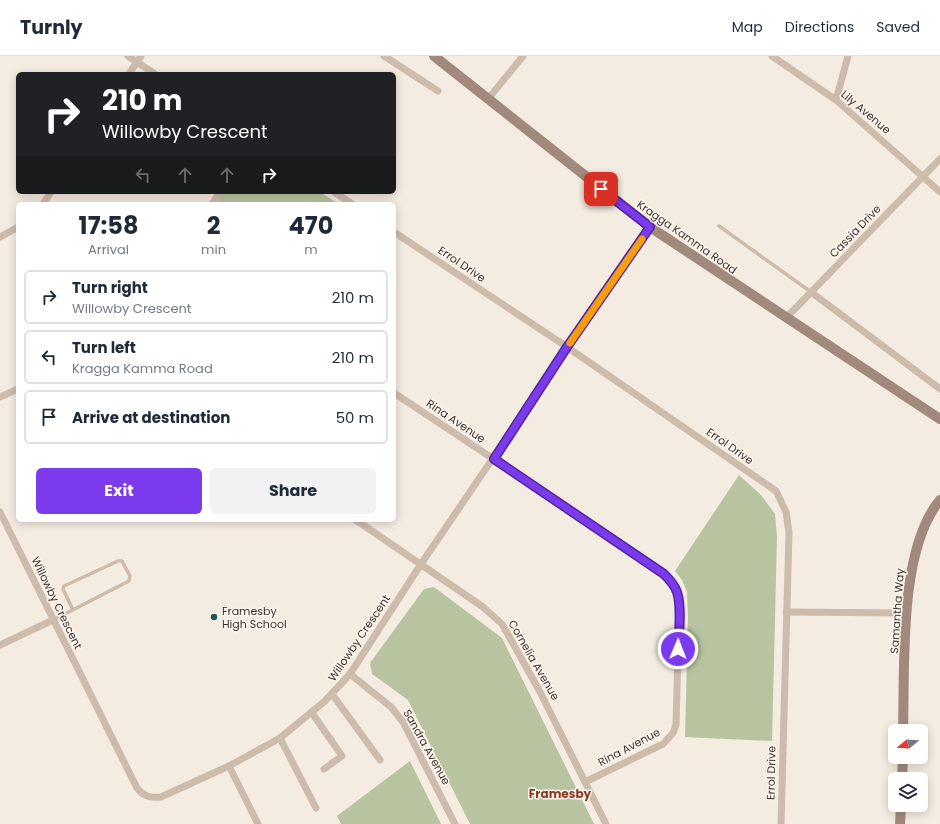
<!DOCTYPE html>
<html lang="en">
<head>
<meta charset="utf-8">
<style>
  body { margin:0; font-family:Poppins,sans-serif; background:#f2f2f3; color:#1f2937; height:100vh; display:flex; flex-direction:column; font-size:15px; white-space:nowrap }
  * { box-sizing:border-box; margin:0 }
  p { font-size:13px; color:#747a83 }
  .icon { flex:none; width:22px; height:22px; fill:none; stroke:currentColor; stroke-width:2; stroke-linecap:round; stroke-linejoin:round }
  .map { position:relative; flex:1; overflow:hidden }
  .sheet { position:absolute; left:16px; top:146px; width:380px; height:320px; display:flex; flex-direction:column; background:#fff; border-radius:6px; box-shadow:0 2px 10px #0003 }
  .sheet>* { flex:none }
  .hud { position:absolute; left:16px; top:16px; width:380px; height:122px; border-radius:6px; box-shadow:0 2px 10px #0003; background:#202124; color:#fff; overflow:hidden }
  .needle { width:26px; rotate:252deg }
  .fabs { position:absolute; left:888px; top:668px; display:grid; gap:8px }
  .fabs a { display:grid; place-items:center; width:40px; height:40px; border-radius:6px; background:#fff; box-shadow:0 2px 10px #0003; font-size:20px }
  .pin { position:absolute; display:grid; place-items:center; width:34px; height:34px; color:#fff; margin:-17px; border-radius:8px; box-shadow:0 2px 6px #0006 }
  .me { position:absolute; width:44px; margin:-22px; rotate:1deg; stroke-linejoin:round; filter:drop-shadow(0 0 3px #0008) }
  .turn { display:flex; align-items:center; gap:14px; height:84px; padding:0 20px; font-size:18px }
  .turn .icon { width:52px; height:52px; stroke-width:2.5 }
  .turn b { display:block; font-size:28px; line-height:34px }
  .lanes { display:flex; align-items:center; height:38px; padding:0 20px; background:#0003; justify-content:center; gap:20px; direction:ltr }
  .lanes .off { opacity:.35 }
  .eta { display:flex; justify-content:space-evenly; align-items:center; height:68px; text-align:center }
  .eta b { font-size:24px; font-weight:700; line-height:28px }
  .primary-button { display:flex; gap:8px; margin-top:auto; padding:8px 20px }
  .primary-button a { flex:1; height:46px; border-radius:6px; background:#7c3aed; color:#fff; font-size:16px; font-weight:700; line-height:46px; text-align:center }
  .primary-button a+a { background:#f2f2f3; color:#1f2937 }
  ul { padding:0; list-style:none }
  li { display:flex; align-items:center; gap:12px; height:54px; margin:0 8px 6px; padding:0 12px; border:2px solid #e0e1e3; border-radius:6px }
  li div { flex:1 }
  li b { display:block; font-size:15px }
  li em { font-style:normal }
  header { display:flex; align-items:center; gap:24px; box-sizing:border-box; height:56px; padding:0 20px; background:#fff; border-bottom:1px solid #e0e1e3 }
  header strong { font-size:19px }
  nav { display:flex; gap:22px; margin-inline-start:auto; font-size:14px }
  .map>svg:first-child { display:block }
</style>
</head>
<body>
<header>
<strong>Turnly</strong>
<nav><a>Map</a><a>Directions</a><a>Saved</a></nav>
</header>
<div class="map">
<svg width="940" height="768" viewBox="0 0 940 768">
  <rect width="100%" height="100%" fill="#f4ebe1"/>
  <!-- green -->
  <g fill="#b8c4a0">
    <polygon points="224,136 320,136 339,148 216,148"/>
    <polygon points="739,419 761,439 775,458 777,481 772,685 685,681 688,561 687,536 682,524 675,515"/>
    <polygon points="434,531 502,582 594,768 470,768 408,644 372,618 370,607 424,533"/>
    <polygon points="410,705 441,768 341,768 337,760"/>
  </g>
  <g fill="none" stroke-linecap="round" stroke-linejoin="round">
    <!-- service -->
    <g stroke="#cdbbac" stroke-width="3.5">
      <polyline points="719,170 811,236"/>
      <polyline points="53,564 129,525 130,520 122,505 118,505 64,530 63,533 73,554"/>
    </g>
    <!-- minor -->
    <g stroke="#cdbbac" stroke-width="7">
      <polyline points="128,0 155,18"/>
      <polyline points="384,0 438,35"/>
      <polyline points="772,0 836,44 940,136"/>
      <polyline points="129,18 141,0"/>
      <polyline points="489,42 523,0"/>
      <polyline points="836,44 848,0"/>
      <polyline points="334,136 352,148"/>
      <polyline points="43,148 51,136"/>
      <polyline points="212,148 220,136"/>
      <polyline points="394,176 567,291 776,435 786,456 789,477 781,768"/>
      <polyline points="0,181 18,171"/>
      <polyline points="811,236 940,333"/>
      <polyline points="786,262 940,103"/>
      <polyline points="394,337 653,509 672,527 677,536 679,561 676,669 673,677 663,688 585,726"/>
      <polyline points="0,341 18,333"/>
      <path d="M 0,456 L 137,732 C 144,741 151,742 161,741 L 229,710 L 280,682 L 325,645 L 350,618 L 421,508 L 650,171"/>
      <polyline points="356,464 483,551 502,568 539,634 606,768"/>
      <polyline points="786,556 907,557"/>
      <polyline points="0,589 53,564"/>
      <polyline points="350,618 391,651 403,666 455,768"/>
      <polyline points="332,638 380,704"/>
      <polyline points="312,657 342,700 324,713"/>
      <polyline points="280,682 316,752"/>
      <polyline points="229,710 258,768"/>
    </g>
    <!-- secondary -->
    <g stroke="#a18a7d" stroke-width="10">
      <polyline points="434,0 650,171 940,363"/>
      <path d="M 903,675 C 905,611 898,494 940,444"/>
      <polyline points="902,723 903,701"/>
      <polyline points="900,768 901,749"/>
    </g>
  </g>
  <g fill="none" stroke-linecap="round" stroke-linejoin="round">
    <defs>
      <path id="route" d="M 601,133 L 650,171 L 567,291 L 494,403 L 664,518 C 669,523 674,528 677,536 C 682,551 679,577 678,593"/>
    </defs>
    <!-- route casing -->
    <use href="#route" stroke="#51269a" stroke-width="10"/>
    <!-- route -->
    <use href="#route" stroke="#7c3aed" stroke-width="7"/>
    <!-- slow -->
    <polyline stroke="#f59e0b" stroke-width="7" points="570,287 642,183"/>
  </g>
  <!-- markers -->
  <circle fill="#1f5a5e" stroke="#fbf5ee" stroke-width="1.5" cx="214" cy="561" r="4"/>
  <g text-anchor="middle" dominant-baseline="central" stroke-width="3" stroke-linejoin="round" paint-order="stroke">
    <!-- street labels -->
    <g font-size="11" fill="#3b302b" stroke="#fbf5ee">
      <text transform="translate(866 56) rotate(40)">Lily Avenue</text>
      <text transform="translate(855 175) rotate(-46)">Cassia Drive</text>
      <text transform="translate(687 181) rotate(35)">Kragga Kamma Road</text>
      <text transform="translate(462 208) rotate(34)">Errol Drive</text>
      <text transform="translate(456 365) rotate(34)">Rina Avenue</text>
      <text transform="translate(730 390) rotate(35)">Errol Drive</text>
      <text transform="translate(57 547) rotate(64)">Willowby Crescent</text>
      <text transform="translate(897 555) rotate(-86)">Samantha Way</text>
      <text transform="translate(359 582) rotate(-56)">Willowby Crescent</text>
      <text transform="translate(534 604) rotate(60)">Cornelia Avenue</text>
      <text transform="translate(427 691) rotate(61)">Sandra Avenue</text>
      <text transform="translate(629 691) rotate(-28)">Rina Avenue</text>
      <text transform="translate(771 717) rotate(-89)">Errol Drive</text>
    </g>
    <!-- poi labels -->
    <g font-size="11" fill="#3b302b" stroke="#fbf5ee" text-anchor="start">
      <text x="222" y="555">Framesby<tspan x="222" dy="13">High School</tspan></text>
    </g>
    <!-- neighbourhood labels -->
    <g font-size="12" font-weight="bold" fill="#8c3b22" stroke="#fbf5ee">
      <text x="560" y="737">Framesby</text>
    </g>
  </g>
</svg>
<div class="fabs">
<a><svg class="needle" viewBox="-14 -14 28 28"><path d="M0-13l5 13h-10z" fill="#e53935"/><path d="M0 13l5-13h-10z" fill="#747a83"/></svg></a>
<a><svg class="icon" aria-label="layers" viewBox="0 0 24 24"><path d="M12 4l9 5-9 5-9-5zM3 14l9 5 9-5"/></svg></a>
</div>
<div class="pin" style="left:601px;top:133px;background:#d93025"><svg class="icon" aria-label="arrive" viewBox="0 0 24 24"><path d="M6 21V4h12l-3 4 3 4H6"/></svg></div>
<svg class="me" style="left:678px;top:593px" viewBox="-20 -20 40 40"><circle r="17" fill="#7c3aed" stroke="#fff" stroke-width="3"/><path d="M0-11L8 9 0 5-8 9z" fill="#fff"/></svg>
<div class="hud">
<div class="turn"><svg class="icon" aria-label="right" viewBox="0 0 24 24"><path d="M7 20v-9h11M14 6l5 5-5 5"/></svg><div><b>210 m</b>Willowby Crescent</div></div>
<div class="lanes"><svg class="icon off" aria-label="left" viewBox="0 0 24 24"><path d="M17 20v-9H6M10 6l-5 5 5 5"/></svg><svg class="icon off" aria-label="ahead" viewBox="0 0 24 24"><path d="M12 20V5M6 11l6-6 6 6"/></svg><svg class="icon off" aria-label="ahead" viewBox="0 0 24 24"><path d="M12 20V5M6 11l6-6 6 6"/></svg><svg class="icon" aria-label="right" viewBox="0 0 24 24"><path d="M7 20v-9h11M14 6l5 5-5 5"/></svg></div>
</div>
<section class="sheet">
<div class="eta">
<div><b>17:58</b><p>Arrival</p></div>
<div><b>2</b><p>min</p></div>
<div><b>470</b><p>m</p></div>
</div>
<ul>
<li><svg class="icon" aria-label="right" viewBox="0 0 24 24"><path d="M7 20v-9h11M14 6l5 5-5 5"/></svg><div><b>Turn right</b><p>Willowby Crescent</p></div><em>210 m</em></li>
<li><svg class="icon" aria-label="left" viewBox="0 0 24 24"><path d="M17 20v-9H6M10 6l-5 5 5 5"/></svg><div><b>Turn left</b><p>Kragga Kamma Road</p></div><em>210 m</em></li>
<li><svg class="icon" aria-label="arrive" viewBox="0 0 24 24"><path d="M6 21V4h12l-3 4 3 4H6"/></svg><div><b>Arrive at destination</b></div><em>50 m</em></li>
</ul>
<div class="primary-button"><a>Exit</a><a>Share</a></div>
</section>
</div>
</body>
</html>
